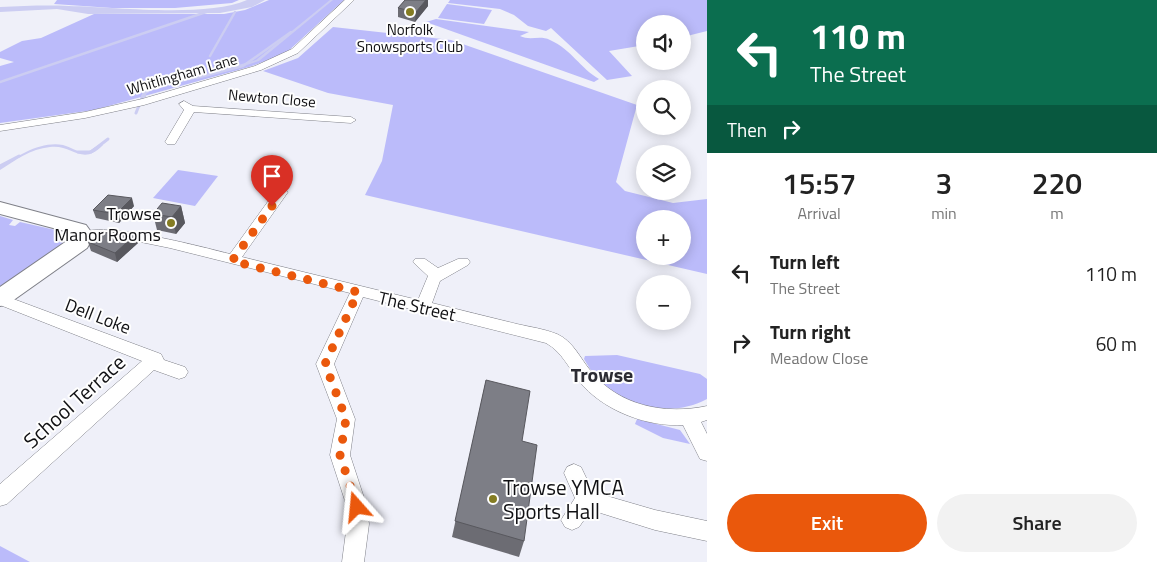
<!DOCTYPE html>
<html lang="en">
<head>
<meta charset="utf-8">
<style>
  body { margin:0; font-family:"Titillium Web",sans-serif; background:#f2f2f2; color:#222; height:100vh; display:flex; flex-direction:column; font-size:19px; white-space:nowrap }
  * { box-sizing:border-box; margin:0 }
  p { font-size:16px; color:#767676 }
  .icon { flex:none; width:28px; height:28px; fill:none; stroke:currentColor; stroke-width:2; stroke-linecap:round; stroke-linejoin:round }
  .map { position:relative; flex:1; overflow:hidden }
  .drawer { display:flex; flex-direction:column; background:#fff; width:450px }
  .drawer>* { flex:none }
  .banner { background:#0b6e4f; color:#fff; overflow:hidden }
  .tools { position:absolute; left:636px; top:15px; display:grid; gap:10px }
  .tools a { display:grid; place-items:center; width:55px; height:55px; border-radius:50%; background:#fff; box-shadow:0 2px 12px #0003; font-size:25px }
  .pin { position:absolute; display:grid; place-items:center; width:42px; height:42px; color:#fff; margin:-51px -21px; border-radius:50% 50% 50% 0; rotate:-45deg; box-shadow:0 0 5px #0007 }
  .pin .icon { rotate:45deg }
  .me { position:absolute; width:55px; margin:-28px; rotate:342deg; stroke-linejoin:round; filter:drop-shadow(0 0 4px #0008) }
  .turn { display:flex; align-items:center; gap:18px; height:105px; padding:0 20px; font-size:22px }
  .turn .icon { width:65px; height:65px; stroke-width:2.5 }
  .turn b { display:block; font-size:35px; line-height:42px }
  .then { display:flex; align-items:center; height:48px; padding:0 20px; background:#0003; gap:10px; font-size:19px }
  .eta { display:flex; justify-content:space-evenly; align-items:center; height:85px; text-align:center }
  .eta b { font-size:30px; font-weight:600; line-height:35px }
  .action { display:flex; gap:10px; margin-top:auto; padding:10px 20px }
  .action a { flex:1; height:58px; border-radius:30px; background:#ea580c; color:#fff; font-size:20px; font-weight:600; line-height:58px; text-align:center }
  .action a+a { background:#f2f2f2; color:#222 }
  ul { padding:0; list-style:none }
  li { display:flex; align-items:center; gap:15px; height:70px; padding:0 20px }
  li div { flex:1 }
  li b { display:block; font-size:19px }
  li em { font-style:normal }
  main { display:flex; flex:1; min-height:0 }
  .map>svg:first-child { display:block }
</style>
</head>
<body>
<main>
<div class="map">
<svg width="707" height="562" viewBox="0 0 707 562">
  <rect width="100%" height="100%" fill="#eff0f9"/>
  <!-- green -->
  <g fill="#bbbbfa" fill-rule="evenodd">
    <polygon points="57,0 239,0 232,3 175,8 112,8 54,4"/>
    <polygon points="269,0 344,0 285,54 249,67 94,110 0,123 0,66 14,62 0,58 0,52 22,41 41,38 94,14 224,14 245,10"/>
    <polygon points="450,0 707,0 707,31 683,37 682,24 645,24 645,45 609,51 632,76 607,80 551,28 546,31 528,26 514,15 500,9 448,3"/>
    <polygon points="447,4 492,10 484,24 438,18"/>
    <path d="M 436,19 L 529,32 L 520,36 C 530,41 540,35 550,40 C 572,50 580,68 599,79 L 594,82 L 426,22 Z"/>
    <path d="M 333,27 L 451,40 L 637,105 L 616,182 L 625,191 L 673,203 L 707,199 L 707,274 L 365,195 L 382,161 L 393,105 L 328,93 L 263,71 L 298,58 ZM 645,219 L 682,219 L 682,256 L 645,256 Z"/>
    <polygon points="178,170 218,176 195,206 153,198"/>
    <polygon points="0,216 13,220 9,225 15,226 20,222 60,231 65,237 63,243 57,250 0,291"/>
    <path d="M 617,355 L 700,374 L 707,379 L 707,399 C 677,416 631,410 605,387 C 596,379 590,369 584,359 L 585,356 Z"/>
    <polygon points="637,419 680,430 690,444 663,438 635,424"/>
    <polygon points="0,546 30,562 0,562"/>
  </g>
  <!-- water -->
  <g fill="#cccdf2">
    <path d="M 247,0 L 265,0 L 252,7 L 220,13 L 88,14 L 57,9 L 0,12 L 0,7 C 23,6 46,5 69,6 C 115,7 206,18 247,0 Z"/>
    <polygon points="330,0 333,0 259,61 231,70 154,89 146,94 146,97 140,99 143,92 256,60"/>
    <path d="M 100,144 L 103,145 C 82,167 73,144 50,147 C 30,149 16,160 0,170 L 0,167 C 18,156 40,141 63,145 C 71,147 77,152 86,153 Z"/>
  </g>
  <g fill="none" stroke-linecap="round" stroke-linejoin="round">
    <!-- stream-far1 -->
    <g stroke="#cccdf2" stroke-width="2.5">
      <polyline points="210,56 235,12"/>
      <polyline points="196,78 243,66 291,32"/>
      <polyline points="0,82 209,11"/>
    </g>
    <!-- stream -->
    <g stroke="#cccdf2" stroke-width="3">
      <polyline points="136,113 144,93"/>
      <polyline points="78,152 91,152 108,139"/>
      <polyline points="0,166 19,156"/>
    </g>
    <defs>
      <g id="street">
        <polygon points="345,0 354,0 298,53 261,70 144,105 85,118 0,131 0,125 85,112 142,99 255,66 292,49"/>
        <polygon points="184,101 193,106 351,117 356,120 351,123 194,112 175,144 167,144 165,142 184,110 179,104"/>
        <path d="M 282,188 L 288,192 L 242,257 L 418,300 L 428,276 L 413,262 L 415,259 L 425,259 L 438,268 L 458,259 L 468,259 L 470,262 L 468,265 L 440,281 L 432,303 C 460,310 489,317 517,324 C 530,327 545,329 557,334 C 573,341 580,358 590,370 C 618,406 665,415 707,406 L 707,420 L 701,422 L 707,434 L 707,461 L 700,459 L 683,425 C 646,427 602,410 579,381 C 568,367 562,352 546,343 L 363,297 L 334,364 L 355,419 L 350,455 L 367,507 L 369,524 L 364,562 L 342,562 L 347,524 L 347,507 L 330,455 L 337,419 L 316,364 L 350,293 L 170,248 L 126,239 L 84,240 L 77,236 C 91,217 206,248 230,254 L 277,189 Z"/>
        <polygon points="0,294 161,354 164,360 185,367 188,372 185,377 179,379 154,370 7,504 0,506 0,484 142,361 0,305"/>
        <polygon points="574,464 581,467 593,492 655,510 707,521 707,541 655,530 591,510 579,527 572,530 565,527 561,520 575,498 564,473 567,467"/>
      </g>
      <polygon id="secondary" points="0,202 86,225 94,236 87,248 8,304 0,306 0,287 74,236 72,233 0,214"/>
    </defs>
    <!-- street casing -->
    <use href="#street" stroke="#7f8088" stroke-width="1"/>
    <!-- secondary casing -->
    <use href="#secondary" stroke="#7f8088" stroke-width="2"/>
    <!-- street -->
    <use href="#street" fill="#fff" fill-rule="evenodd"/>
    <!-- secondary -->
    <use href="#secondary" fill="#fff" fill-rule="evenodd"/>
  </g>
  <!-- wall -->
  <g fill="#6c6c73">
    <polygon points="405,0 428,0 428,6 415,22 398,17 398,8"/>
    <polygon points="134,206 119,223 96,218 93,210"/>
    <polygon points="181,206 185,223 176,234 157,230 153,214"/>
    <polygon points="135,235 138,243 117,262 91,251 88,242"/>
    <polygon points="486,380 522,441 524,541 519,557 452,537"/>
  </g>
  <!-- shaded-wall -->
  <g fill="#58585e">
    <polygon points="426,0 428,0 428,6 415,22 416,12"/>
    <polygon points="132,198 134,206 119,223 116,214"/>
    <polygon points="181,206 185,223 176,234 172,217"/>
    <polygon points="135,235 138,243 117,262 115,253"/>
  </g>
  <!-- building -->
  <g fill="#7d7e86" stroke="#58585e">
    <polygon points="405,0 426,0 416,12 398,8"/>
    <polygon points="108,195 132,198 116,214 93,210"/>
    <polygon points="162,203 181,206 172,217 153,214"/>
    <polygon points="123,232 135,235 115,253 88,242 100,233"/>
    <polygon points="486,380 530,391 522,441 537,445 524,541 455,521"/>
  </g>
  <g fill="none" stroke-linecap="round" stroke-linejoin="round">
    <!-- route -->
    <polyline stroke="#ea580c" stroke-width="9" stroke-dasharray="0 16.2" points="272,206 232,261 358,292 325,364 346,419 340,455 357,507"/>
  </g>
  <!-- markers -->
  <g fill="#847c22" stroke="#fefefe" stroke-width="2">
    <circle cx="410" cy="12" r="5"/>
    <circle cx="171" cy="223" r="5"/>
    <circle cx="493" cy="499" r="5"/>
  </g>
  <g text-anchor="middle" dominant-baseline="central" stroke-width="4" stroke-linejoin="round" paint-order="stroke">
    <!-- far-poi labels -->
    <g font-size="15" fill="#101013" stroke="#fefefe">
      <text x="410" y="29">Norfolk<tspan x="410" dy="17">Snowsports Club</tspan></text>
    </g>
    <!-- far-street labels -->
    <g font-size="15" fill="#101013" stroke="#fefefe">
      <text transform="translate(182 74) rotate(-16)">Whitlingham Lane</text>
      <text transform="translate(272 98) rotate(5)">Newton Close</text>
    </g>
    <!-- poi labels -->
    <g font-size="18" fill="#101013" stroke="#fefefe" text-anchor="end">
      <text x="161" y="213">Trowse<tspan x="161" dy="21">Manor Rooms</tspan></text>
    </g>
    <!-- street labels -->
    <g font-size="18" fill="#101013" stroke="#fefefe">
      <text transform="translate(417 306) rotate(13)">The Street</text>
      <text transform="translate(98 316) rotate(21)">Dell Loke</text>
    </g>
    <!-- quarter labels -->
    <g font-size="20" font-weight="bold" fill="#2c2c33" stroke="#fefefe">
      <text x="602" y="374">Trowse</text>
    </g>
    <!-- near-street labels -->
    <g font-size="21" fill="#101013" stroke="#fefefe">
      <text transform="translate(74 401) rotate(-42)">School Terrace</text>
    </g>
    <!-- near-poi labels -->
    <g font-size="21" fill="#101013" stroke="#fefefe" text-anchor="start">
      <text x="503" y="487">Trowse YMCA<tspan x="503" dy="24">Sports Hall</tspan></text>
    </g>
  </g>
</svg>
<div class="tools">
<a><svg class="icon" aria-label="sound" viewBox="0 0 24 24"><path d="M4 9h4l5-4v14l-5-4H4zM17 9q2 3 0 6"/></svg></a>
<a><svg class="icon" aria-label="search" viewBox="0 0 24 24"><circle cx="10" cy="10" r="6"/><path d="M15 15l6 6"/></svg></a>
<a><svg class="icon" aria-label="layers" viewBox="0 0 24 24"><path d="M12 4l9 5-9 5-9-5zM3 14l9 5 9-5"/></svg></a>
<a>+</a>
<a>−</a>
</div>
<div class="pin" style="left:272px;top:206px;background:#d93025"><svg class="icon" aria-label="arrive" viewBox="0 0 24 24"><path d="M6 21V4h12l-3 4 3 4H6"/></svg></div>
<svg class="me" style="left:357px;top:507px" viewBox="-20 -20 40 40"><path d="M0-17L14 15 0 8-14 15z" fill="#ea580c" stroke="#fff" stroke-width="4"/></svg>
</div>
<section class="drawer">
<div class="banner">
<div class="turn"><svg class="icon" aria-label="left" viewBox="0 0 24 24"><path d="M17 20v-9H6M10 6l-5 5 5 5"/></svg><div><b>110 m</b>The Street</div></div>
<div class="then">Then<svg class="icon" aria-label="right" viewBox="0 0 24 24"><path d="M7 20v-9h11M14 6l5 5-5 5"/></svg></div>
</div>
<div class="eta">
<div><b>15:57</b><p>Arrival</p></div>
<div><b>3</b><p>min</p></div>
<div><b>220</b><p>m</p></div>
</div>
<ul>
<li><svg class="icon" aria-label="left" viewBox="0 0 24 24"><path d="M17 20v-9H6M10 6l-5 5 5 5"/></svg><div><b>Turn left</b><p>The Street</p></div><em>110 m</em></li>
<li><svg class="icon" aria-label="right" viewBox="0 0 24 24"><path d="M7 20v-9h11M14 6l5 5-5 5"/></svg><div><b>Turn right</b><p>Meadow Close</p></div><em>60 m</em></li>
</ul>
<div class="action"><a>Exit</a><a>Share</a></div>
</section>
</main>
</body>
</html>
